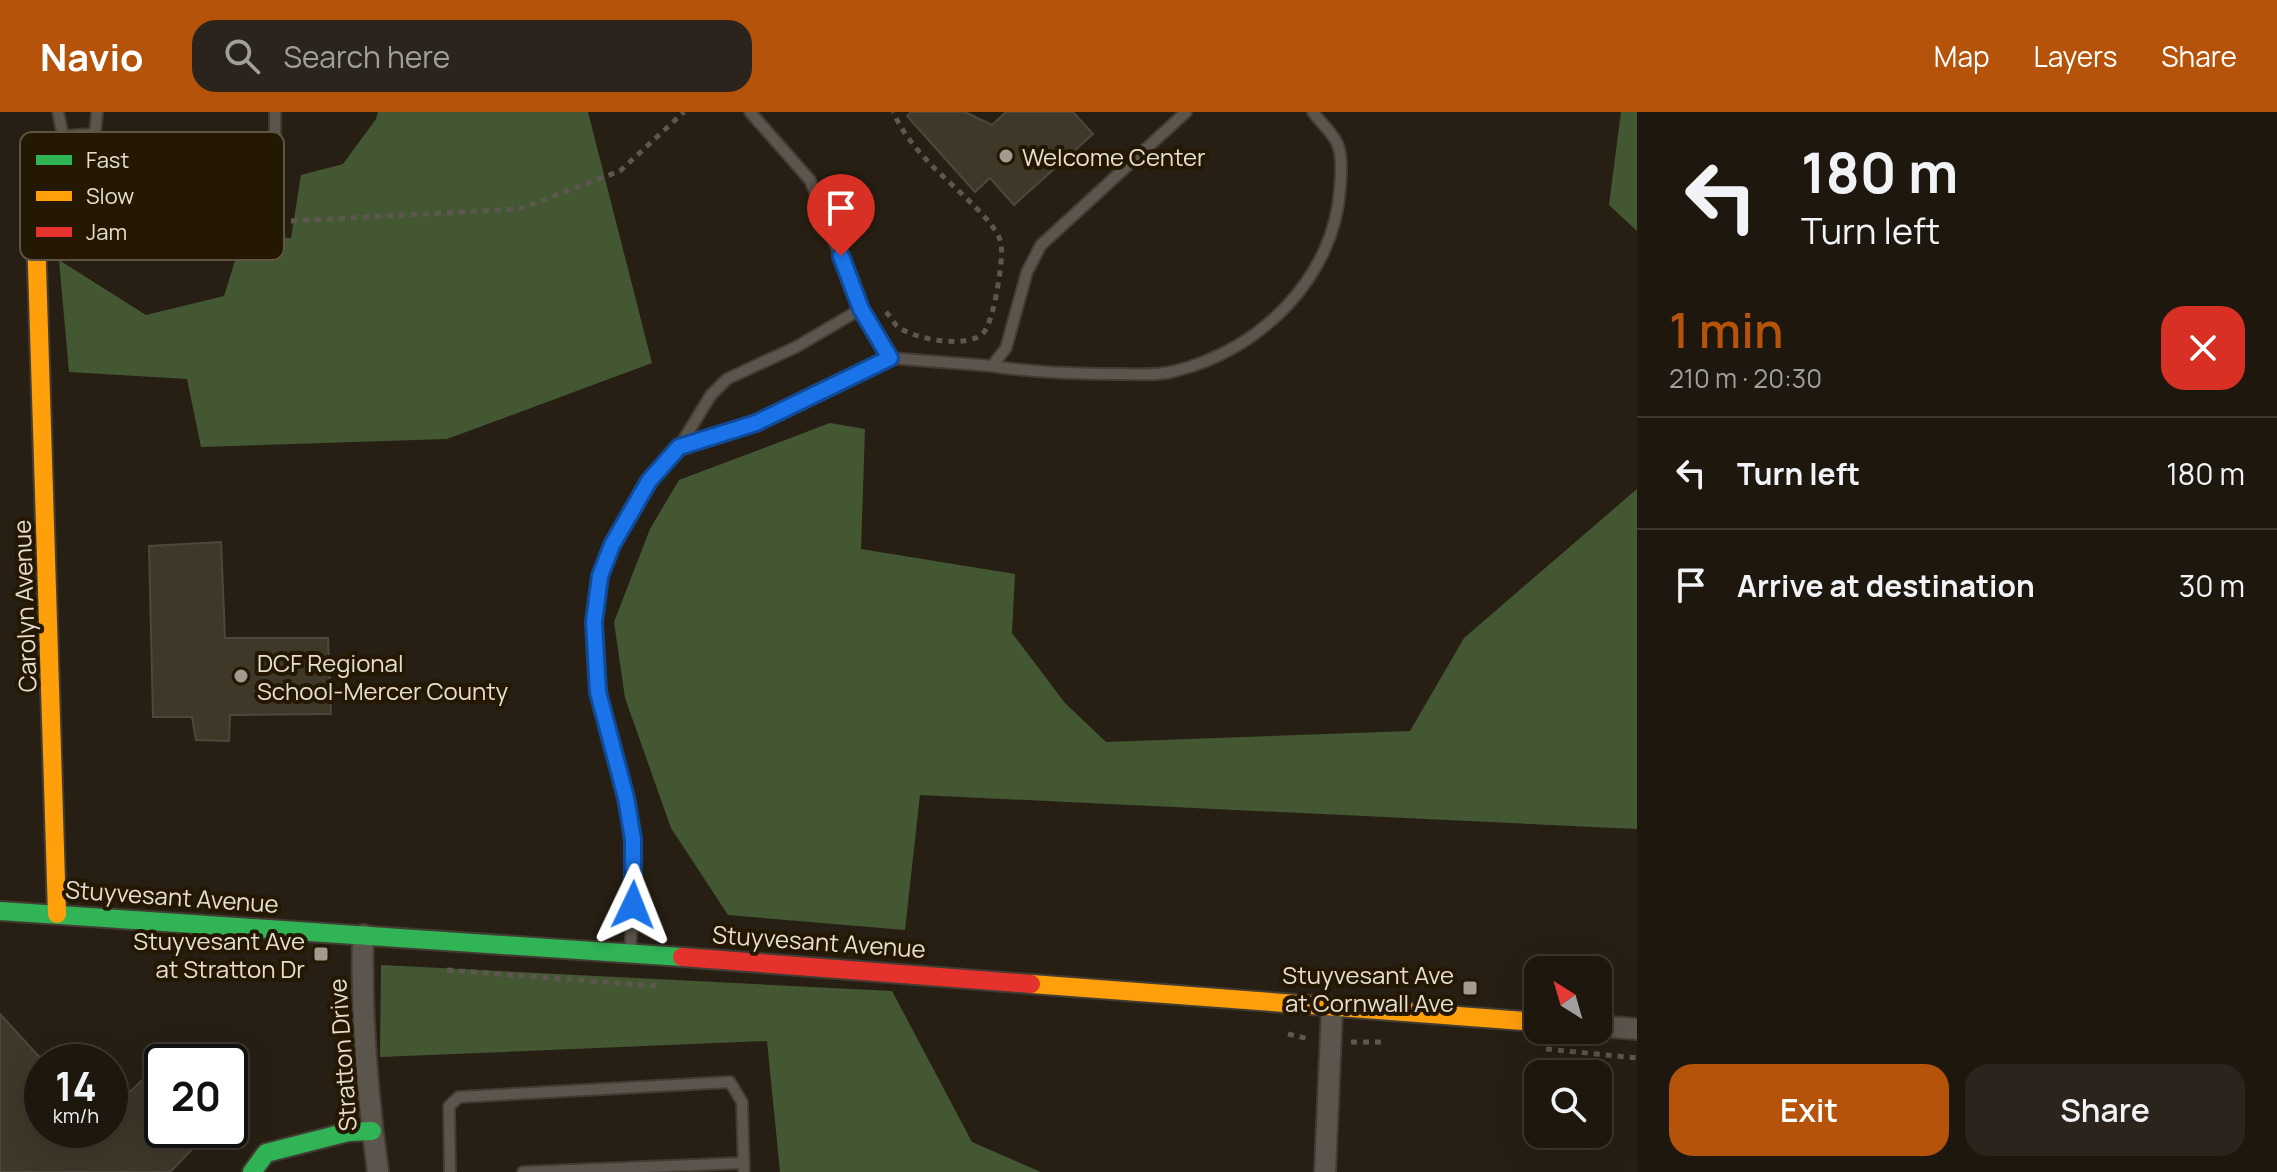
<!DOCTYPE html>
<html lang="en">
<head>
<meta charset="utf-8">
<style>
  body { margin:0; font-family:Manrope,sans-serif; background:#2a241c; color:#f1f3f6; height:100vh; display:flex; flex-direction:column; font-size:30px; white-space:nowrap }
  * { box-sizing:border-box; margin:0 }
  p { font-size:26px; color:#a09f9e }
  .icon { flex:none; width:44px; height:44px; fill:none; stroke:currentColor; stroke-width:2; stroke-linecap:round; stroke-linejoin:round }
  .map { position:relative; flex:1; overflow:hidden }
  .drawer { display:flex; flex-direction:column; background:#1d170e; width:640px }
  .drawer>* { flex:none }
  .top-card { background:#1d170e; color:#f1f3f6; overflow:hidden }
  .needle { width:52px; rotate:323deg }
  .buttons { position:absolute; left:1524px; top:844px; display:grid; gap:16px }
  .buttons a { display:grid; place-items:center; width:88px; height:88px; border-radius:16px; background:#1d170e; box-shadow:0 8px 32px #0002,0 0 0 2px #3b362e; font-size:40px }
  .speed { position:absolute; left:24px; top:932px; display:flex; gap:16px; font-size:40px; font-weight:700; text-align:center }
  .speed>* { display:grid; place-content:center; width:104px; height:104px; border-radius:50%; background:#1d170e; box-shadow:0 8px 32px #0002,0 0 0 2px #3b362e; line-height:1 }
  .speed small { font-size:20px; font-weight:400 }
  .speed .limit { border:4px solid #111; border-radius:12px; background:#fff; color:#111 }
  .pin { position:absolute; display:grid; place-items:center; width:68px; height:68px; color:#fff; margin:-82px -34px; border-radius:50% 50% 50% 0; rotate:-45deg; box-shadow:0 0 8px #0007 }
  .pin .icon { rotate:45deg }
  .me { position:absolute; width:88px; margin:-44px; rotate:2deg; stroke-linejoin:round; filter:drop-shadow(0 0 6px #0008) }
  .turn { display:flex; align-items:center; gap:28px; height:168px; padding:0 32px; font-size:36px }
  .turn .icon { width:104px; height:104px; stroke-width:2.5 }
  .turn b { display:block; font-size:56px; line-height:68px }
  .round { display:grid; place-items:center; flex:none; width:84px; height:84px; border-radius:24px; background:#2a241c }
  .headline { display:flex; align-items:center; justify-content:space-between; height:136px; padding:0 32px }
  h1 { font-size:48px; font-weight:600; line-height:60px; color:#b45309 }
  .cta { display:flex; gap:16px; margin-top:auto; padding:16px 32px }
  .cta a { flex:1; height:92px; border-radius:24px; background:#b45309; color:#fff; font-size:32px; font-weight:600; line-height:92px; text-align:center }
  .cta a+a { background:#2a241c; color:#f1f3f6 }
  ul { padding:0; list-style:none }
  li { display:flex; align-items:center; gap:24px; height:112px; padding:0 32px; border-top:2px solid #3b362e }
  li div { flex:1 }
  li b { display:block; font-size:30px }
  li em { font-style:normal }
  header { display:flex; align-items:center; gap:48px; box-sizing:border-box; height:112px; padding:0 40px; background:#b45309; color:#fff }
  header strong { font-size:38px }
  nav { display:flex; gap:44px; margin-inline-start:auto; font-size:28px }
  .search { width:560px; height:72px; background:#2a241c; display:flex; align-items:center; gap:20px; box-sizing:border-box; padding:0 28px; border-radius:24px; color:#a09f9e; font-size:30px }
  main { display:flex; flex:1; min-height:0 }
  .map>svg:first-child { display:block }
</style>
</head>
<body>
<header>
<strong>Navio</strong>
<div class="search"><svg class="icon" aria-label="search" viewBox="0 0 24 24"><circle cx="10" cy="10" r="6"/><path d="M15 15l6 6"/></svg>Search here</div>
<nav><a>Map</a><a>Layers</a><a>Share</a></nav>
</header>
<main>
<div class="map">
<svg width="1637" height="1060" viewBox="0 0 1637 1060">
  <rect width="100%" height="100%" fill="#271f13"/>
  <!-- forest -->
  <g fill="#445733">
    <polygon points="378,0 588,0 652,251 447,327 201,335 187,267 69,260 59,148 146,203 224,184 243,123 291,126 301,63 343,52 376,7"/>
    <polygon points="1621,0 1637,0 1637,119 1609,93"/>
    <polygon points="830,311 865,317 861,437 1015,462 1012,521 1065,591 1106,630 1410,619 1464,526 1637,377 1637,717 920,683 905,818 728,803 671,716 625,586 614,510 650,417 679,368"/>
    <polygon points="381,853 892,879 972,1030 1041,1060 780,1060 767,929 380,945"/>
  </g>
  <!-- building -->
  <g fill="#3f3728" stroke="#4e473d" stroke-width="2">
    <polygon points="911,0 965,0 992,13 1006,0 1073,0 1093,22 1014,93 990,66 975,80 907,4"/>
    <polygon points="221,430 225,526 328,526 331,602 230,603 229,629 196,628 192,605 153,605 149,434"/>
    <polygon points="0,902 44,950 42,1018 83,1018 87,1022 91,1018 110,1018 110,999 162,949 162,1018 211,1018 170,1060 0,1060"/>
  </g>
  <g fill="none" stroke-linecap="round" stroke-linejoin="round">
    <defs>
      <g id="lane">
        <polyline points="97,0 95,22 109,37 129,48 275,47"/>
        <polyline points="750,0 810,68 861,197 890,246"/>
        <polyline points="63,24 95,22"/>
        <polyline points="36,87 44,55 63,24 58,0"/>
        <polyline points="39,128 75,113 275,108 275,0"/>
        <polyline points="890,246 992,254 1006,236 1027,160 1041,133 1186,0"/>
        <path d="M 992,254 C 1034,261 1077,262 1120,262 C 1138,262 1158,264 1175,259 C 1259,239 1334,166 1340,77 C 1341,62 1343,42 1336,29 C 1330,18 1320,10 1313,0"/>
        <polyline points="679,335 756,311 890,246"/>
        <polyline points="630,839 635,770 633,727 626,686 598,580 594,510 600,464 625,407 649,369 679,335 711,283 727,267 796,235 861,197"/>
        <polyline points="450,1060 449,994 459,985 730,970 742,990 744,1060"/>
        <polyline points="523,1060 743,1051"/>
      </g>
      <g id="street">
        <path d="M 363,823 C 361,903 367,981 378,1060"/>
        <polyline points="1598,914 1637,917"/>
        <polyline points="1325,1060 1332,897"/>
      </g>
      <g id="fast">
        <polyline points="0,799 682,845"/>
        <polyline points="252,1060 266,1041 348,1020 372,1019"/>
      </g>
      <g id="slow">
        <polyline points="35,89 57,802"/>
        <polyline points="1031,872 1538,910"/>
      </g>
      <polyline id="jam" points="682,845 1031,872"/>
    </defs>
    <!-- lane casing -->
    <use href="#lane" stroke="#433c33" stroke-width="14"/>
    <!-- street casing -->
    <use href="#street" stroke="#433c33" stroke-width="24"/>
    <!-- fast casing -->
    <use href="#fast" stroke="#433c33" stroke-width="22"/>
    <!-- slow casing -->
    <use href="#slow" stroke="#433c33" stroke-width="22"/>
    <!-- jam casing -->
    <use href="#jam" stroke="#433c33" stroke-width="22"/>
    <!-- path -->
    <g stroke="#5d574f" stroke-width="5" stroke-dasharray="6 6" stroke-linecap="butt">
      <polyline points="291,109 519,97 620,59 684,0"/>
      <path d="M 886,200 C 890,204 893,210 897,214 C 912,227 970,238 984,220 C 994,208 1004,147 1001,131 C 996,107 941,66 924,45 C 911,31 901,17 893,0"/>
      <polyline points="447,858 656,874"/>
      <polyline points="1288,922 1309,927"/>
      <polyline points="1351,930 1385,930"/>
      <polyline points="1546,937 1637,946"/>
    </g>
    <!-- lane -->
    <use href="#lane" stroke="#5c554d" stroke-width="10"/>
    <!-- street -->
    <use href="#street" stroke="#5c554d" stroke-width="20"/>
    <!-- fast -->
    <use href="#fast" stroke="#30b455" stroke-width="18"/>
    <!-- slow -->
    <use href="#slow" stroke="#ff9f0a" stroke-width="18"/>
    <!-- jam -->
    <use href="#jam" stroke="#e5322d" stroke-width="18"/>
  </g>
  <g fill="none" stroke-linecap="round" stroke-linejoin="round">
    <defs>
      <polyline id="route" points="633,793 633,727 626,686 598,580 594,510 600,464 612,433 649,369 679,335 756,311 890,246 861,197 841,144"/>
    </defs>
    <!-- route casing -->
    <use href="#route" stroke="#114b97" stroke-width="20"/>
    <!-- route -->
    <use href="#route" stroke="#1a73e8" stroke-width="14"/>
  </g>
  <!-- markers -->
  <g fill="#a49b8e" stroke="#251803" stroke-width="3">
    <circle cx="1006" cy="44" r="8"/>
    <circle cx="241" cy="564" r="8"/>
    <rect x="313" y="834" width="16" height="16" rx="4"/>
    <rect x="1462" y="868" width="16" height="16" rx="4"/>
  </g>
  <g text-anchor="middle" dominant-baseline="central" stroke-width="8" stroke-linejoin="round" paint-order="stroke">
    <!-- poi labels -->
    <g font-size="24" fill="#e7ded1" stroke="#251803" text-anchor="start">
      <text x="1022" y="44">Welcome Center</text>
      <text x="257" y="550">DCF Regional<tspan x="257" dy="28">School-Mercer County</tspan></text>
      <text x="305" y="828" text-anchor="end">Stuyvesant Ave<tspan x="305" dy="28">at Stratton Dr</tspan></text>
      <text x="1454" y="862" text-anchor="end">Stuyvesant Ave<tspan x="1454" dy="28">at Cornwall Ave</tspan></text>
    </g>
    <!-- street labels -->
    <g font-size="24" fill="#e7ded1" stroke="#251803">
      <text transform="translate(24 494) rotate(-92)">Carolyn Avenue</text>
      <text transform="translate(172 784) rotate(4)">Stuyvesant Avenue</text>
      <text transform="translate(819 829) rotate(4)">Stuyvesant Avenue</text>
      <text transform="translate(342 943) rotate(-94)">Stratton Drive</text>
    </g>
  </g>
  <!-- legend -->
  <rect x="20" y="20" width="264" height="128" rx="12" fill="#251803" stroke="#5f5341" stroke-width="2"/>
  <rect x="36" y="43" width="36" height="10" fill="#30b455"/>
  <rect x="36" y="79" width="36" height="10" fill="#ff9f0a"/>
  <rect x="36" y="115" width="36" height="10" fill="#e5322d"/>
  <g font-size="22" fill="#e7ded1">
    <text x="86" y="56">Fast</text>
    <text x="86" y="92">Slow</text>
    <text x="86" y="128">Jam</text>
  </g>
</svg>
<div class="buttons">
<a><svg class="needle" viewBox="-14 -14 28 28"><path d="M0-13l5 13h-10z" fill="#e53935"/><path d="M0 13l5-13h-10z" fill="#a09f9e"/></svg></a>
<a><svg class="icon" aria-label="search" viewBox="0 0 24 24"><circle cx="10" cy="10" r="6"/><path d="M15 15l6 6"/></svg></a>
</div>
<div class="speed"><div>14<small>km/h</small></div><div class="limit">20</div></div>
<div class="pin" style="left:841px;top:144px;background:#d93025"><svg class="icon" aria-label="arrive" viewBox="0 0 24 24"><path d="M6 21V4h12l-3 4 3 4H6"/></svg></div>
<svg class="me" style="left:633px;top:793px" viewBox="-20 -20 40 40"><path d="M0-17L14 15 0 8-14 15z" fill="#1a73e8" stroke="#fff" stroke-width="4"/></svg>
</div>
<section class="drawer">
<div class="top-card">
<div class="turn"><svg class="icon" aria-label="left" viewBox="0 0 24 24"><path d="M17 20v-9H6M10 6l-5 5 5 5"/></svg><div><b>180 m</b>Turn left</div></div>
</div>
<div class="headline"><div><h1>1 min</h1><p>210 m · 20:30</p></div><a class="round" style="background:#d93025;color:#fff"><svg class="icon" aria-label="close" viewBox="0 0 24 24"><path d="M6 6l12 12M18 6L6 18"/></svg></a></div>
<ul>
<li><svg class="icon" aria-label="left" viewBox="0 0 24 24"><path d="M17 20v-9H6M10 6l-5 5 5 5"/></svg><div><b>Turn left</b></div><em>180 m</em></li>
<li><svg class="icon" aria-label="arrive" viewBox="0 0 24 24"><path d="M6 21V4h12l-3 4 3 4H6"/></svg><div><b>Arrive at destination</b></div><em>30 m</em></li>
</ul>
<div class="cta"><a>Exit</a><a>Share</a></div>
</section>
</main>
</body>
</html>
